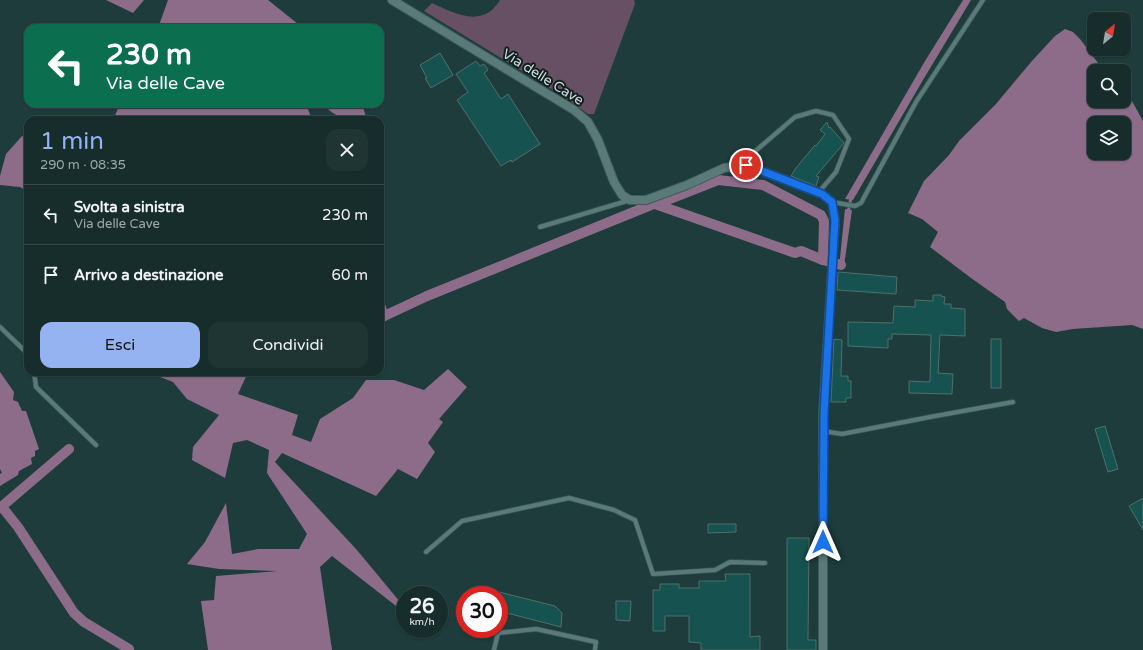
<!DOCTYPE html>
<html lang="it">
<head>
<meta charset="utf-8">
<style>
  body { margin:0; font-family:"Varela Round",sans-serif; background:#1f3534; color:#f1f3f6; height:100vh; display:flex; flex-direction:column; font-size:15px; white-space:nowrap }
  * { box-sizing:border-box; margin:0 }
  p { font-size:13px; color:#9ea8a9 }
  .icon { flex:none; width:22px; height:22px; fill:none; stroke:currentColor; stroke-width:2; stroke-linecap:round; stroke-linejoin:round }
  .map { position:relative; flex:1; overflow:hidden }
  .panel { position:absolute; left:24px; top:116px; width:360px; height:260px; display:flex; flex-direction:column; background:#162d2c; border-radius:12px; box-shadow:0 1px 3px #0004,0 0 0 1px #354948 }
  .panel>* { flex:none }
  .banner { position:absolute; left:24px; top:24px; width:360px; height:84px; border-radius:12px; box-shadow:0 1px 3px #0004,0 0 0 1px #354948; background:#0b6e4f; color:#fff; overflow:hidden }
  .needle { width:26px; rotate:30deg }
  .fabs { position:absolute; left:1087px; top:12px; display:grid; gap:8px }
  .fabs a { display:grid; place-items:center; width:44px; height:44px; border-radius:8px; background:#162d2c; box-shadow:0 1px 3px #0004,0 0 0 1px #354948; font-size:20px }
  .speed { position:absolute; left:396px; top:586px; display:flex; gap:8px; font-size:20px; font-weight:700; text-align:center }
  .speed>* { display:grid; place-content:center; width:52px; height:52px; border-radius:50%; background:#162d2c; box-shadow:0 1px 3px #0004,0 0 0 1px #354948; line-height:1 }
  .speed small { font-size:10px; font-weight:400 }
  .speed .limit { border:6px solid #d22; background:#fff; color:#111 }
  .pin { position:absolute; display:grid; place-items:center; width:34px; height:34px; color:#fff; margin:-17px; border:2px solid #fff; border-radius:50%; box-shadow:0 1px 4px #0007 }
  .me { position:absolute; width:44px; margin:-22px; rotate:0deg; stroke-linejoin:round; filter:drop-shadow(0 0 3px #0008) }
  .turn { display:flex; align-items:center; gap:14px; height:84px; padding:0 16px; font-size:18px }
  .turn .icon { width:52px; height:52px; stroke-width:2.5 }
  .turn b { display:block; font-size:28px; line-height:34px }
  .round { display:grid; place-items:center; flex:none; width:42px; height:42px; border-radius:12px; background:#1f3534 }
  .overview { display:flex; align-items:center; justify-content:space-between; height:68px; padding:0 16px }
  h1 { font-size:24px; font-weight:600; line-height:30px; color:#95b2f1 }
  .action { display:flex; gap:8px; margin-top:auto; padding:8px 16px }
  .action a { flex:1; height:46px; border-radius:12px; background:#95b2f1; color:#111; font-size:16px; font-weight:600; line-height:46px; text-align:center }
  .action a+a { background:#1f3534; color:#f1f3f6 }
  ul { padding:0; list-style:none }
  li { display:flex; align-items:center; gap:12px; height:60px; padding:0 16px; border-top:1px solid #354948 }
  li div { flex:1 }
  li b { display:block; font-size:15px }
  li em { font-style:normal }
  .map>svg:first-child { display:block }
</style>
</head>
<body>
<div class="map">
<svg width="1143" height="650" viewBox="0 0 1143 650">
  <rect width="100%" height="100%" fill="#1d3c3b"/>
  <!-- green -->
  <path fill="#675064" d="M 500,0 L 634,0 L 635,4 L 594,114 L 588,114 L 563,96 L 424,11 L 432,3 C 450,11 474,25 492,10 C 495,6 498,4 500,0 Z"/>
  <!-- water -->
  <g fill="#8d6c8a" fill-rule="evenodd">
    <polygon points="106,0 144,0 133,13"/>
    <polygon points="168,0 268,0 303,28 158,28"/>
    <polygon points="963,0 971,0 923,80 853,200 845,199 925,61"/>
    <path d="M 1065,29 L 1073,32 L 1080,39 L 1104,71 L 1094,71 L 1094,101 L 1124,101 L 1124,92 L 1127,92 L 1143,121 L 1143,329 L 1132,325 L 1073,329 L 1056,332 L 1042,328 L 1024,318 L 1019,321 L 1007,309 L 1005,302 L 971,278 L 930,247 L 938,232 L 922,219 L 908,213 L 924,181 L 949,155 L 959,141 L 996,104 L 1031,62 L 1055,36 ZM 1094,123 L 1124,123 L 1124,153 L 1094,153 Z"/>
    <polygon points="120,104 306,104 312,120 113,120"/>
    <path d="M 324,104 L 362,104 L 367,120 C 350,120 334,119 324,104 Z"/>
    <polygon points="22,136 28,138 28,192 20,187 0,185 0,176 6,154"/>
    <polygon points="845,209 852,210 844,266 843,267 839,267 838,264 840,258"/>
    <polygon points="448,369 467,387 439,419 443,422 428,443 435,452 417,479 398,469 376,496 282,453 275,462 357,550 405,608 405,613 332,556 320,567 332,650 208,650 201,601 214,600 216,576 277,571 219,569 187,564 205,542 226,503 232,554 258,549 299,549 307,534 267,473 269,450 247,440 233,443 225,478 192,460 193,447 219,415 187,399 173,382 147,372 248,372 238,394 298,415 292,435 311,442 320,419 353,398 366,380 394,380 424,390"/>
    <polygon points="0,372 14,392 13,400 18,402 22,411 26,411 39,449 35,451 35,456 31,458 32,464 19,471 18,475 0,486 0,474 2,473 0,469"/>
  </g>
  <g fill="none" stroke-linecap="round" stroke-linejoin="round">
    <!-- stream -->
    <polyline stroke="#8d6c8a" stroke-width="3" points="848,213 851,197"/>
    <!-- canal -->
    <g stroke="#8d6c8a" stroke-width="10">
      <polyline points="655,204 795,253 801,251 823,260"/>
      <polyline points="380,305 384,316"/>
      <polyline points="380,318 427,296 651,205 667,200 718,180 763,185 821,215 824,221 823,260 841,265"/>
      <polyline points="2,507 18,527 74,613 84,622 129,649"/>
      <polyline points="0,508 69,449"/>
    </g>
  </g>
  <!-- building -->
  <g fill="#165250" stroke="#4f6f6d">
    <polygon points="440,53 453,75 431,88 425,78 427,78 420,65"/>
    <polygon points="476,61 480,66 484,64 488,70 484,73 501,99 508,94 540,144 512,162 511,160 501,166 457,100 468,92 456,74"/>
    <polygon points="827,122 829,128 830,127 844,143 816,176 819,177 816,186 791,176 796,168 815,145 816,146 825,134 820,130"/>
    <polygon points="838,272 897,277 896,294 837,290"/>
    <polygon points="933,295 941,295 941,296 945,297 944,304 951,304 951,308 965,309 965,336 940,335 938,373 953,374 952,394 909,393 909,381 930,382 931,335 892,334 892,339 888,339 888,348 848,346 848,322 893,323 894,306 915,307 915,300 933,301"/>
    <polygon points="834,339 842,340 841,376 848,376 848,381 851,381 851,398 846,398 846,402 831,402"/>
    <rect x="991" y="339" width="10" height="49"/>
    <polygon points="1105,426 1118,469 1108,472 1095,429"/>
    <polygon points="1143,498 1143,530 1129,506"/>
    <polygon points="708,524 736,524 736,532 708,533"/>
    <polygon points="787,538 809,538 808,640 816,640 816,650 787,650"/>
    <polygon points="725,574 750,574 750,637 760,636 760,650 701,650 701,643 689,642 689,616 665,616 665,631 653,631 653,590 660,590 660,584 679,584 679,588 699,588 699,581 726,581"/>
    <polygon points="499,592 555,606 562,613 561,627 499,611"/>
    <polygon points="616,601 631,601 630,621 616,620"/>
  </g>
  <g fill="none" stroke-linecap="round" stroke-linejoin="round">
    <defs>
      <g id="lane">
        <polyline points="746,164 753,153 795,117 816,111 833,115 849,139 836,172 818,193"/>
        <polyline points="832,202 855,206 861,203 916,102 983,0"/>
        <polyline points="540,227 630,200"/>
        <polyline points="0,327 28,354"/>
        <polyline points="34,372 36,387 96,445"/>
        <polyline points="823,431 842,434 930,417 1013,402"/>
        <polyline points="426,552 462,521 569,498 614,510 635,520 653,574 715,570 730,562 765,563"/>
        <polyline points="494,650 498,633 536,629 596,642 595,650"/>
      </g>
      <polyline id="street" points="392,0 574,110 588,122 598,140 614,182 622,195 630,200 646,200 687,185 724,168 746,165 822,194 832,202 835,221 823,414 823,650"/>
    </defs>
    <!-- lane casing -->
    <use href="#lane" stroke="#3f5a5a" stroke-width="5.5"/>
    <!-- street casing -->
    <use href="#street" stroke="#3f5a5a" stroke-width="10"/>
    <!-- lane -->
    <use href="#lane" stroke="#5a7a79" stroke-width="4"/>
    <!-- street -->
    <use href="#street" stroke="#5a7a79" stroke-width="8"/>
  </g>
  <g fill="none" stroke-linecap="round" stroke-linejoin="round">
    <defs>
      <polyline id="route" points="746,165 822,194 832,202 835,220 824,414 823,542"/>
    </defs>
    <!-- route casing -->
    <use href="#route" stroke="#114b97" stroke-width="10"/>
    <!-- route -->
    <use href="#route" stroke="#1a73e8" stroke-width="7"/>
  </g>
  <g text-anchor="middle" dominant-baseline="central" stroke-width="4" stroke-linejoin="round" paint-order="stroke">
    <!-- street labels -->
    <g font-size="14" fill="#cbdcdb" stroke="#132020">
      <text transform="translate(543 77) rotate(32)">Via delle Cave</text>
    </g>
  </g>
</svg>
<div class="fabs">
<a><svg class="needle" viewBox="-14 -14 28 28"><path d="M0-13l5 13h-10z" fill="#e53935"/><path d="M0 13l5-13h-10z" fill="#9ea8a9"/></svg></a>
<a><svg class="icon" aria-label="search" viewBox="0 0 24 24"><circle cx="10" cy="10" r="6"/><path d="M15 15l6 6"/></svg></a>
<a><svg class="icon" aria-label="layers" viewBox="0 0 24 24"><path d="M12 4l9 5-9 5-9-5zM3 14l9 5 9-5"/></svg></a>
</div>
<div class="speed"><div>26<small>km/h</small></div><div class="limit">30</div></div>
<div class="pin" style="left:746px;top:165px;background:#d93025"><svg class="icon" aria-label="arrive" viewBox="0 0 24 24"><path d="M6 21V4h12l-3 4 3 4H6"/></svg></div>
<svg class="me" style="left:823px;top:542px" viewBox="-20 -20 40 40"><path d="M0-17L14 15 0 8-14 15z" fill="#1a73e8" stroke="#fff" stroke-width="4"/></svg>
<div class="banner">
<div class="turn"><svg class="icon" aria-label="left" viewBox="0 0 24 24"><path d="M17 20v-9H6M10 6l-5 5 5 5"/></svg><div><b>230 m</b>Via delle Cave</div></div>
</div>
<section class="panel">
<div class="overview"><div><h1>1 min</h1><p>290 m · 08:35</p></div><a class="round"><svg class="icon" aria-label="close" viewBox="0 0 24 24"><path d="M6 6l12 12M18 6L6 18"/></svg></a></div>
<ul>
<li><svg class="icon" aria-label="left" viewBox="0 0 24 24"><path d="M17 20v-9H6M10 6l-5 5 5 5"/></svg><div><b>Svolta a sinistra</b><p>Via delle Cave</p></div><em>230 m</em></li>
<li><svg class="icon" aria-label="arrive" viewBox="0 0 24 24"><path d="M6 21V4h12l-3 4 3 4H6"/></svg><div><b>Arrivo a destinazione</b></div><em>60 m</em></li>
</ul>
<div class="action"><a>Esci</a><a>Condividi</a></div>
</section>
</div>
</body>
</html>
